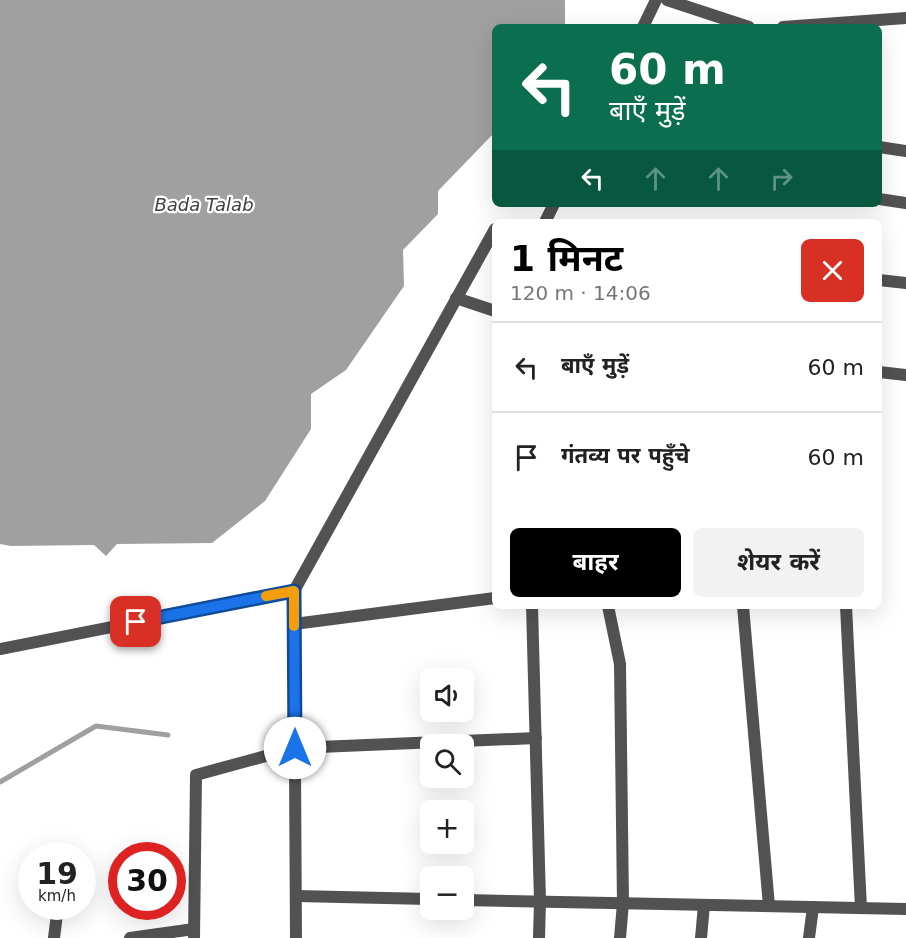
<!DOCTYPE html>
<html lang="hi">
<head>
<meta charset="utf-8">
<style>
  body { margin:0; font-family:"DejaVu Sans","Noto Sans Devanagari",sans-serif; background:#f2f2f2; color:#222; height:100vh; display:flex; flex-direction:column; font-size:22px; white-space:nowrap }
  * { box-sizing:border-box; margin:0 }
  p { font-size:20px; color:#767676 }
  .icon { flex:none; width:33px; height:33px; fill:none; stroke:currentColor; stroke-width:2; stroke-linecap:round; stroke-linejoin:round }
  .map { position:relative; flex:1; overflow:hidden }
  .details { position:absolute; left:492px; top:219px; width:390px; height:390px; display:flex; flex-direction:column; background:#fff; border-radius:9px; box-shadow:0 6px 24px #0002 }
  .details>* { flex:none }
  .top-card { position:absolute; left:492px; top:24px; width:390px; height:183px; border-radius:9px; box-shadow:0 6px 24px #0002; background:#0b6e4f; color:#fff; overflow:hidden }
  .fabs { position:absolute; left:420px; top:668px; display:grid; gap:12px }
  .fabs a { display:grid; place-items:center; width:54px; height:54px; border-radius:9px; background:#fff; box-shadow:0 6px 24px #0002; font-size:30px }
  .speed { position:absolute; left:18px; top:842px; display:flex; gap:12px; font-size:30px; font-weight:700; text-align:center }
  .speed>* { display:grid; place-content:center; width:78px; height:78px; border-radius:50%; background:#fff; box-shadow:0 6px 24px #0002; line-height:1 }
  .speed small { font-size:15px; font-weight:400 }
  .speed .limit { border:9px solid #d22; background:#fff; color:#111 }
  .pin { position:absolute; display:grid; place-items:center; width:51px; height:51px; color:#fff; margin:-26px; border-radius:12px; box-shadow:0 3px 9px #0006 }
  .me { position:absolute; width:66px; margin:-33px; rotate:0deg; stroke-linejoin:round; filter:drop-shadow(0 0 4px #0008) }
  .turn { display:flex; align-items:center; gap:21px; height:126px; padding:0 18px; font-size:27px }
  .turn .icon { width:78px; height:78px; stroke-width:2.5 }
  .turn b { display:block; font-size:42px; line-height:51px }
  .lanes { display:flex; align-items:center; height:57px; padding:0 18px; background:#0003; justify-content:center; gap:30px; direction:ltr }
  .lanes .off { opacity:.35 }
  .round { display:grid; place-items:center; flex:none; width:63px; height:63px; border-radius:9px; background:#f2f2f2 }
  .overview { display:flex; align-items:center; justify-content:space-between; height:102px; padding:0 18px }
  h1 { font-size:36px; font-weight:700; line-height:45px; color:#000 }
  .button { display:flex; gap:12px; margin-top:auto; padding:12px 18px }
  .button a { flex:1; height:69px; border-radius:9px; background:#000; color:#fff; font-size:24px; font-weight:700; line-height:69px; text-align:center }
  .button a+a { background:#f2f2f2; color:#222 }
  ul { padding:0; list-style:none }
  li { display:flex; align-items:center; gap:18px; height:90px; padding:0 18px; border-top:2px solid #e0e0e0 }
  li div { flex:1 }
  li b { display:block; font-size:22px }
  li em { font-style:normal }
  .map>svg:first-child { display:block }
</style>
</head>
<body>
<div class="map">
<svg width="906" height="938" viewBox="0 0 906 938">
  <rect width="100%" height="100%" fill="#fff"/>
  <!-- water -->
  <polygon fill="#a0a0a0" points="0,0 565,0 565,24 562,27 495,27 495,132 438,191 438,214 403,250 404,286 346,370 311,394 311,429 265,501 212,543 117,544 106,556 94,545 11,546 0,544"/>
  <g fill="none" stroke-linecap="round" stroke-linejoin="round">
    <!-- stream -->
    <polyline stroke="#a0a0a0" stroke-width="5" points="0,782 96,726 168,735"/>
    <!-- minor -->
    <g stroke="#525252" stroke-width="12">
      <polyline points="667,0 749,27"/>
      <polyline points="643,27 656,0"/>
      <polyline points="783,27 906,18"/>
      <polyline points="879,147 906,151"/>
      <polyline points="879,199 906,203"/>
      <polyline points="545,222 554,204"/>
      <polyline points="879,280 906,283"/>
      <polyline points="456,298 495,311"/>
      <polyline points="879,372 906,375"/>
      <polyline points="532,606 540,901 539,938"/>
      <polyline points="608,606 620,664 623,903 620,938"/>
      <polyline points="743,606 769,906"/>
      <polyline points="846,606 861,908"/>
      <polyline points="294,624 495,598"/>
      <polyline points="0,649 294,591"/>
      <polyline points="296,896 430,899"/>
      <polyline points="464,900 906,909"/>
      <polyline points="54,938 58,906"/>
      <polyline points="130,938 194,929"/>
      <polyline points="194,938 196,775 295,748 536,738"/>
      <polyline points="296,938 294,591 495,229"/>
      <polyline points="701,938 704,905"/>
      <polyline points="809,938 813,907"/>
    </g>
  </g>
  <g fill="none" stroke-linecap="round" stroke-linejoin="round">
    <defs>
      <polyline id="route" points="136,622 294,591 295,748"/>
    </defs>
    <!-- route casing -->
    <use href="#route" stroke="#114b97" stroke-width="15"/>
    <!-- route -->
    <use href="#route" stroke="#1a73e8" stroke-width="10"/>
    <!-- slow -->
    <polyline stroke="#f59e0b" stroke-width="10" points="266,596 294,591 294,626"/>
  </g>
  <g text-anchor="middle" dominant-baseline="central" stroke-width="4.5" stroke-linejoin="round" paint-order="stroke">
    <!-- water labels -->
    <g font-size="18" font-style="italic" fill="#414141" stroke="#fff">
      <text x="204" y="204">Bada Talab</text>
    </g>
  </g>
</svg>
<div class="fabs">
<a><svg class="icon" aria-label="sound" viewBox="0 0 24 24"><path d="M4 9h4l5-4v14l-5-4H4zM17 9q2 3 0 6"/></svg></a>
<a><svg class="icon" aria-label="search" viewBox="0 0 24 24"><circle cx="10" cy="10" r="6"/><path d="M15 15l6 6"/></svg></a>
<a>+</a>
<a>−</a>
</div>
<div class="speed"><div>19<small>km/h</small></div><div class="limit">30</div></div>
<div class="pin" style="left:136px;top:622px;background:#d93025"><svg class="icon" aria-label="arrive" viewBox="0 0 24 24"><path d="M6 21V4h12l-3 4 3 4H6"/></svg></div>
<svg class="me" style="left:295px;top:748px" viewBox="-20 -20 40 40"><circle r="19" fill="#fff"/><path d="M0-13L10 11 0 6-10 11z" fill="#1a73e8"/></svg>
<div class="top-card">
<div class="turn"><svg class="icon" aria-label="left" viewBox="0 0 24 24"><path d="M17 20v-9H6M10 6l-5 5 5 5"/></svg><div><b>60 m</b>बाएँ मुड़ें</div></div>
<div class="lanes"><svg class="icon" aria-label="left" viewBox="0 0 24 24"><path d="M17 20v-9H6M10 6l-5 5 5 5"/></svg><svg class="icon off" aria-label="ahead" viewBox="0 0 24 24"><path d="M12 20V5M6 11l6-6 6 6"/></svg><svg class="icon off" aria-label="ahead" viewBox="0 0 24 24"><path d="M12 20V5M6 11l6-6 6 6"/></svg><svg class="icon off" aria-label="right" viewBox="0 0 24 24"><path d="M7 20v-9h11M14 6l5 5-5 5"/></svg></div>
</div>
<section class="details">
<div class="overview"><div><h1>1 मिनट</h1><p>120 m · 14:06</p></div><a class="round" style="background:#d93025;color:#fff"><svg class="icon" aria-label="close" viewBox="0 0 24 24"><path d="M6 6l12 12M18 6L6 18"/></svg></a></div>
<ul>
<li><svg class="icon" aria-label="left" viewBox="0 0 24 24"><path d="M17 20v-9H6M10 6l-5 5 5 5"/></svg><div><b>बाएँ मुड़ें</b></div><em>60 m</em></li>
<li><svg class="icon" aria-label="arrive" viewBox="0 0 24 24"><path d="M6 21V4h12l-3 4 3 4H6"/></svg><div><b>गंतव्य पर पहुँचे</b></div><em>60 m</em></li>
</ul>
<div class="button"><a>बाहर</a><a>शेयर करें</a></div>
</section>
</div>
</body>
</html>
